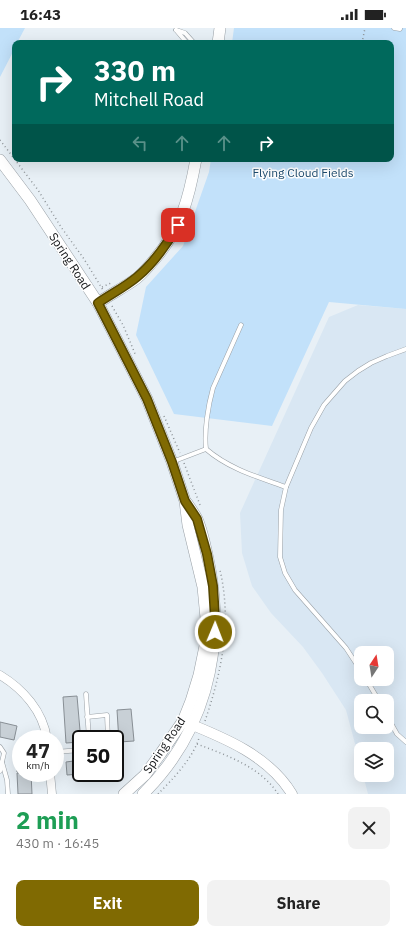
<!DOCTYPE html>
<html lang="en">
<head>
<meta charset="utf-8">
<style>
  body { margin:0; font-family:"IBM Plex Sans",sans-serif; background:#f2f2f2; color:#222; height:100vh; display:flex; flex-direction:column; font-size:15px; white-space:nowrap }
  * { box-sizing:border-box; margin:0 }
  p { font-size:13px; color:#767676 }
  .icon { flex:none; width:22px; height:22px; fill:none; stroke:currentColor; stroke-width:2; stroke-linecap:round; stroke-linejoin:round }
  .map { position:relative; height:766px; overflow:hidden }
  .side { display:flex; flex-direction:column; background:#fff; flex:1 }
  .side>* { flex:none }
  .banner { position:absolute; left:12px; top:12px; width:382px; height:122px; border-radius:8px; box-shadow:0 4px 16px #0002; background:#00695c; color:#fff; overflow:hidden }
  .needle { width:26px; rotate:12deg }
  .tools { position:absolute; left:354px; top:618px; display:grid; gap:8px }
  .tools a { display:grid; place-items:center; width:40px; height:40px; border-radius:8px; background:#fff; box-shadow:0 4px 16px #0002; font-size:20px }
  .speed { position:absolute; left:12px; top:702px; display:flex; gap:8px; font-size:20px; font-weight:700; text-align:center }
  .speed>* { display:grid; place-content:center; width:52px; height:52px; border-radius:50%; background:#fff; box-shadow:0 4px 16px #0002; line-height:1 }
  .speed small { font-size:10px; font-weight:400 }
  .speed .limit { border:2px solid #111; border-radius:6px; background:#fff; color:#111 }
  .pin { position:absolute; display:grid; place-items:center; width:34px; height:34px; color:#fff; margin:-17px; border-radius:8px; box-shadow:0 2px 6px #0006 }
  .me { position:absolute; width:44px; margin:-22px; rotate:1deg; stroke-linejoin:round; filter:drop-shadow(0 0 3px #0008) }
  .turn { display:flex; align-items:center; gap:14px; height:84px; padding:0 16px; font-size:18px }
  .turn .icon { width:52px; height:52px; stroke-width:2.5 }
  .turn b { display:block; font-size:28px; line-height:34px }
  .lanes { display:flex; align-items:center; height:38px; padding:0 16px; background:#0003; justify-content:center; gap:20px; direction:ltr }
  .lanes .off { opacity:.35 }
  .round { display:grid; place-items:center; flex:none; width:42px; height:42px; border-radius:8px; background:#f2f2f2 }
  .head { display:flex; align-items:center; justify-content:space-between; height:68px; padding:0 16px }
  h1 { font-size:24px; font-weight:700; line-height:30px; color:#1e9e55 }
  .primary-button { display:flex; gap:8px; margin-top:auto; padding:8px 16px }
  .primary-button a { flex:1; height:46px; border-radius:8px; background:#806a02; color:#fff; font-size:16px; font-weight:700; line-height:46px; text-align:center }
  .primary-button a+a { background:#f2f2f2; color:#222 }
  .status { display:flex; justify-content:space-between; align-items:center; height:28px; padding:0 20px; background:#fff; direction:ltr }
  .status svg { height:11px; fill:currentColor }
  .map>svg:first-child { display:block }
</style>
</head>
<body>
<div class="status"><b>16:43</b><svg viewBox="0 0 49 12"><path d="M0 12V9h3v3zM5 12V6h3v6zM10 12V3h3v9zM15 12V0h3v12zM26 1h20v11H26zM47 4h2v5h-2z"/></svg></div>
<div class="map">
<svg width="406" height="766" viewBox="0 0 406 766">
  <rect width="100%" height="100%" fill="#e8f0f6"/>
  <!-- built -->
  <path fill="#d9e7f3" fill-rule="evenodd" d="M 358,277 L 406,281 L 406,766 L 368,766 L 363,747 L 387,747 L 387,721 L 361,721 L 361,738 L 346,682 L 322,645 L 303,619 L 271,585 L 252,558 L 242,525 L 240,485 L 329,289 ZM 361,625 L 387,625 L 387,651 L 361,651 ZM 361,673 L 387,673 L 387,699 L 361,699 Z"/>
  <!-- green -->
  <g fill="#c2e1fa">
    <polygon points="0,0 25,0 17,15 15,15 15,20 0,49"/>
    <polygon points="234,0 406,0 406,281 329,274 272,398 174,386 136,307 146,259 183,218 209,144 211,131 391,131 391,15 232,15"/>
  </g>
  <!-- building -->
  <g fill="#c8d0d6" stroke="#888f95">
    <polygon points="77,668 81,714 66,715 63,669"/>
    <polygon points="131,681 134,713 119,714 117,682"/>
    <polygon points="0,694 17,698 14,712 0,709"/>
    <polygon points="15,719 21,719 21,744 17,744"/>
    <polygon points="81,732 81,746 67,747 66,734"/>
    <polygon points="17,745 31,745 32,766 18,766"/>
  </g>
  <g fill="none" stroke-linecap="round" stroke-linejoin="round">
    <defs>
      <g id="service">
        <polyline points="394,0 400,1 400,0"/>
        <polyline points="176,2 185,5 194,15"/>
        <polyline points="176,2 187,15"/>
        <path d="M 241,297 L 213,360 C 208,378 204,403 206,421 C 229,441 258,449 286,459"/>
        <polyline points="172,434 206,421"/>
        <polyline points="361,643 346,620 295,562 285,545 280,529 281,482 286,459 311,400 324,377 345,353 358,343 371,335 387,328 406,321"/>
        <polyline points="366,651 379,673"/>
        <polyline points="86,666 89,711"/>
        <polyline points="387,688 397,706 406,714"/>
        <polyline points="87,689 107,687 108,711"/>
        <polyline points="0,719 4,725 0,743"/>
        <polyline points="55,724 81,722"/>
        <polyline points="2,734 7,752 8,766"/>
      </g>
      <g id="minor">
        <path d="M 0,647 C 23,661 43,683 47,711"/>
        <polyline points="50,745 52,766"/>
      </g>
      <path id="tertiary" d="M 185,694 C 225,710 269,728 292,766"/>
      <g id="secondary">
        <polyline points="218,15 220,0"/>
        <polyline points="0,132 30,172 98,275 147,371 172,434 185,473 188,497 203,559 206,590 205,618 199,647 191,673 183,693 161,725 145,747 124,766"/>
        <path d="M 98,275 C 111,266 125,259 137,250 C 143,245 149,238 154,232 C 181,201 189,170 196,131"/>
        <path d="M 143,766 C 204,706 225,624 210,541 C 207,526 203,504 197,491 C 194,485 190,480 187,475"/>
      </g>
    </defs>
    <!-- service casing -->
    <use href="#service" stroke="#99a0a6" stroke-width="5"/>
    <!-- minor casing -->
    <use href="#minor" stroke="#99a0a6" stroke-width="9"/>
    <!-- tertiary casing -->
    <use href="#tertiary" stroke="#99a0a6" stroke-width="11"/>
    <!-- secondary casing -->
    <use href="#secondary" stroke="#99a0a6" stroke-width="12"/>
    <!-- path -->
    <g stroke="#8e9498" stroke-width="1.5" stroke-dasharray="1 3" stroke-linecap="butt">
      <polyline points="362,15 365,0"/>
      <polyline points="0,112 38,162 61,199 84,231 103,262"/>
      <polyline points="102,259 111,255"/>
      <polyline points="112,278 123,297 136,328"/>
      <polyline points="164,388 180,425"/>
      <polyline points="184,435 200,477"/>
      <path d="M 205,693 C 222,643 232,594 220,542"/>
      <path d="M 197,716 C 226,727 261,739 278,766"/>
      <path d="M 158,766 C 173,751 193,730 199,710"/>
    </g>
    <!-- service -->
    <use href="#service" stroke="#fff" stroke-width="4"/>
    <!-- minor -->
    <use href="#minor" stroke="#fff" stroke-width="8"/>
    <!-- tertiary -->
    <use href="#tertiary" stroke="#fff" stroke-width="10"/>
    <!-- secondary -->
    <use href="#secondary" stroke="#fff" stroke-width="11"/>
  </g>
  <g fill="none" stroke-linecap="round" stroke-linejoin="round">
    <defs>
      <path id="route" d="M 178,197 C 167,216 154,235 137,249 C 125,259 111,266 98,275 L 147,371 L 172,434 L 185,473 L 197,491 L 207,526 L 213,558 L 215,590 L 215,604"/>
    </defs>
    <!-- route casing -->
    <use href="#route" stroke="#534501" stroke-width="10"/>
    <!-- route -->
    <use href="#route" stroke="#806a02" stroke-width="7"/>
  </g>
  <g text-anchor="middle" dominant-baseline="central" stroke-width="3" stroke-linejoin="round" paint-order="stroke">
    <!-- park labels -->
    <g font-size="12" fill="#1d4c6f" stroke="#fff">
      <text x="303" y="144">Flying Cloud Fields</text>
    </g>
    <!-- street labels -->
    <g font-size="12" fill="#151719" stroke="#fff">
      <text transform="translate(70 233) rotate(57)">Spring Road</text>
      <text transform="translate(164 717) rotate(-56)">Spring Road</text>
    </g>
  </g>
</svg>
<div class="tools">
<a><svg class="needle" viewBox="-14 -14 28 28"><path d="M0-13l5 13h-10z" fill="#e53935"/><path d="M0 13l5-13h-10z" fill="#767676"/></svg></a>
<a><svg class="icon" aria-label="search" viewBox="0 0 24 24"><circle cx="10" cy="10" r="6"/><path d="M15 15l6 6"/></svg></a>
<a><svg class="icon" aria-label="layers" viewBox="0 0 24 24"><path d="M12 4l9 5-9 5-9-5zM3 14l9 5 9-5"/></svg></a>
</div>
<div class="speed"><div>47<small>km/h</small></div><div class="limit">50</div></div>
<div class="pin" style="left:178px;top:197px;background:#d93025"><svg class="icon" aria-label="arrive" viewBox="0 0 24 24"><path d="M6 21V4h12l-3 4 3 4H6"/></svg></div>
<svg class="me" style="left:215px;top:604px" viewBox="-20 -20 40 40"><circle r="17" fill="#806a02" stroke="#fff" stroke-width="3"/><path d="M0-11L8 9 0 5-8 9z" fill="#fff"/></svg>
<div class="banner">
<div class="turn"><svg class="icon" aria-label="right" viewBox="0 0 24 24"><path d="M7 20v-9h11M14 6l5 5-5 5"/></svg><div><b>330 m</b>Mitchell Road</div></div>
<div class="lanes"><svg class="icon off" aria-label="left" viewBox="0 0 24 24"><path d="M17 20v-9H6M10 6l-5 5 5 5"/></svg><svg class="icon off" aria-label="ahead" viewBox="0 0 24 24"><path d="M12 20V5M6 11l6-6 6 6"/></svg><svg class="icon off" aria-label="ahead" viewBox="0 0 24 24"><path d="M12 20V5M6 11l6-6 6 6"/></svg><svg class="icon" aria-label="right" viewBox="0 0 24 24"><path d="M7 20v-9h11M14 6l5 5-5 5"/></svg></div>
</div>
</div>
<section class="side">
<div class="head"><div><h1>2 min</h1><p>430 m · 16:45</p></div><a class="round"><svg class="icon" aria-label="close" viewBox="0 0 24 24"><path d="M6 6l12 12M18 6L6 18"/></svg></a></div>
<div class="primary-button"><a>Exit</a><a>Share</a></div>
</section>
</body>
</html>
